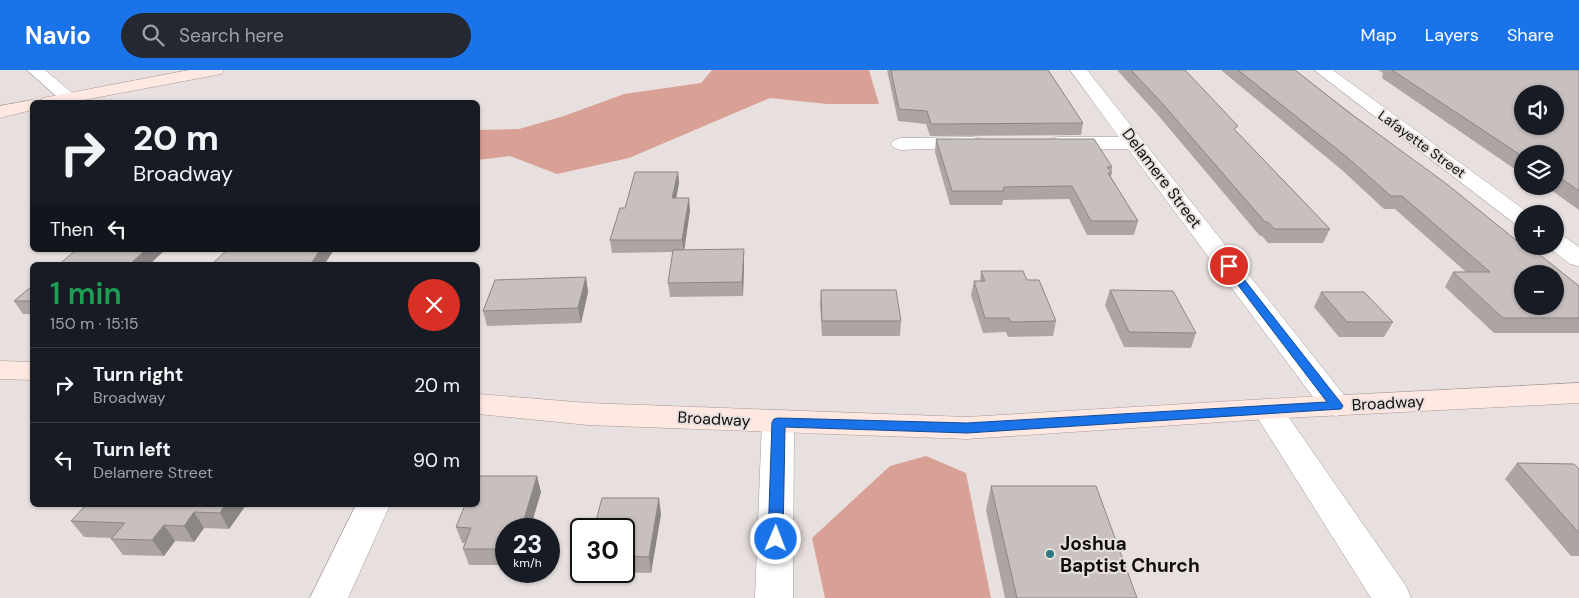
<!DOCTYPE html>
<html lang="en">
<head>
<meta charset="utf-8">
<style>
  body { margin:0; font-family:"DM Sans",sans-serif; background:#242831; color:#f1f3f6; height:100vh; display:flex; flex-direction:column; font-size:19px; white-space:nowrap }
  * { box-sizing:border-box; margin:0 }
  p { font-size:16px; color:#9ea1a6 }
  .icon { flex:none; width:28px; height:28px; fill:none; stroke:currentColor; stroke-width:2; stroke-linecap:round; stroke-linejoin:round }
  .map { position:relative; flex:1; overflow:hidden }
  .panel { position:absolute; left:30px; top:192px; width:450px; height:245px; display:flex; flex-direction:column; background:#171b24; border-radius:8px; box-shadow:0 1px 4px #0004 }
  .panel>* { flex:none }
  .guide { position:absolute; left:30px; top:30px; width:450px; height:152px; border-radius:8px; box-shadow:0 1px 4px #0004; background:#171b24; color:#f1f3f6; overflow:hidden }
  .buttons { position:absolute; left:1514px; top:15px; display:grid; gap:10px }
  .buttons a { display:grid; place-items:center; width:50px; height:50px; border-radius:50%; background:#171b24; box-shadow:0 1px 4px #0004; font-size:25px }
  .speed { position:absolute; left:495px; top:448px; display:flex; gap:10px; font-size:25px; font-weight:700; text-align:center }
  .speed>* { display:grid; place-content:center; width:65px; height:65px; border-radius:50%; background:#171b24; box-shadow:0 1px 4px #0004; line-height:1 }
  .speed small { font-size:12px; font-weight:400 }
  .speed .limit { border:2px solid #111; border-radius:8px; background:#fff; color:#111 }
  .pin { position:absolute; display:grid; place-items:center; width:42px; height:42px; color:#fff; margin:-21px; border:2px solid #fff; border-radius:50%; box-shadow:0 1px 5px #0007 }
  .me { position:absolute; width:55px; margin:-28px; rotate:1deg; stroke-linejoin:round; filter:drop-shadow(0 0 4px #0008) }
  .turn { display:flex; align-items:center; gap:18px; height:105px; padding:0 20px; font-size:22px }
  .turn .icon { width:65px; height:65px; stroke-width:2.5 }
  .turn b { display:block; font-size:35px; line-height:42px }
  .then { display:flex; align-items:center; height:48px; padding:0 20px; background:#0003; gap:10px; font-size:19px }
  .round { display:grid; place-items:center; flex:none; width:52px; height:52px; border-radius:26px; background:#242831 }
  .overview { display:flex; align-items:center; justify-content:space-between; height:85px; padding:0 20px }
  h1 { font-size:30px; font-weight:600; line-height:38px; color:#1e9e55 }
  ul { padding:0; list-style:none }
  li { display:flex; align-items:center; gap:15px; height:75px; padding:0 20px; border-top:1px solid #363941 }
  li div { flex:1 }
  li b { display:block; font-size:19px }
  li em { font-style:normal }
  header { display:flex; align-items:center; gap:30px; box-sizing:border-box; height:70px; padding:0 25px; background:#1a73e8; color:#fff }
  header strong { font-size:24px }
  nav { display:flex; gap:28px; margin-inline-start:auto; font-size:18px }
  .search { width:350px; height:45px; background:#242831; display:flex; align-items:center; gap:12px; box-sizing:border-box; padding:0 18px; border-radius:28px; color:#9ea1a6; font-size:19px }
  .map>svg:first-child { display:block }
</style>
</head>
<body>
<header>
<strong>Navio</strong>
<div class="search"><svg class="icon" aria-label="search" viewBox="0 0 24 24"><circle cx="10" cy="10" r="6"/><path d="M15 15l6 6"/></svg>Search here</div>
<nav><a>Map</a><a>Layers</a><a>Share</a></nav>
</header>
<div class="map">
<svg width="1579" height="528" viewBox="0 0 1579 528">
  <rect width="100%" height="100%" fill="#e8e0de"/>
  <!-- green -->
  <g fill="#d9a196">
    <polygon points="712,0 869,0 879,34 827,34 770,28 629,88 557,104 510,86 478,90 478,60 519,59 564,46 624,24 701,13"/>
    <polygon points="926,386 966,403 991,528 825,528 812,468 890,396"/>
  </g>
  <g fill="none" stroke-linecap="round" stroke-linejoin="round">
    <defs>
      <g id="street">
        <polygon points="27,0 45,0 78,28 75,32 63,32"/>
        <polygon points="1070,0 1087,0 1347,329 1351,336 1347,343 1336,346 1325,343 1128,79 1058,79 1051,77 1048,73 1051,69 1058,67 1119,67"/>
        <polygon points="1314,0 1333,0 1530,144 1522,144 1522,155 1514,153"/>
        <polygon points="973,67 980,69 983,73 980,77 901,80 894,78 891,74 894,70 901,68"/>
        <polygon points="1555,164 1563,166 1579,177 1579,196 1570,194 1547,176 1555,176"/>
        <polygon points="1267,329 1278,332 1406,516 1411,528 1371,528 1252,339 1256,332"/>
        <polygon points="778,341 789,344 794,352 793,528 755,528 762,352 767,344"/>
        <polygon points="356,435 390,435 348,528 310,528"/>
      </g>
      <g id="secondary">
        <polygon points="189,0 224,0 222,4 216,5 73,32 39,32 42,28 48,27"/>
        <polygon points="32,30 39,32 32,32 32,40 0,48 0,36"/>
        <polygon points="0,291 32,292 32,310 0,309"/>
        <polygon points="1579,313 1579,333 1267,349 967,369 588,355 478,344 478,324 588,333 967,347 1267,329"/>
      </g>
    </defs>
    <!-- street casing -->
    <use href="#street" stroke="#a39b9a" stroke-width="1"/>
    <!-- secondary casing -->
    <use href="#secondary" stroke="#a39b9a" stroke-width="1"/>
    <!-- street -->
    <use href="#street" fill="#fff" fill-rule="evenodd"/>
    <!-- secondary -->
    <use href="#secondary" fill="#ffe7e2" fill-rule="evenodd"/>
  </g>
  <!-- wall -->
  <g fill="#aca5a3">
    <polygon points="887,0 1048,0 1083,53 1081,65 930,66 926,54 898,51"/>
    <polygon points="1117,0 1185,0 1236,61 1330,159 1323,173 1268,173 1262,166 1260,166 1157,44"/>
    <polygon points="1221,0 1295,0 1522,175 1579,216 1579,263 1494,263 1445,217 1453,202 1466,202 1395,139 1384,139 1343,101"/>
    <polygon points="1378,0 1579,0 1579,140 1551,120 1546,120 1540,116 1555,116 1555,84 1522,84 1522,104 1382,8 1383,3"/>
    <polygon points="936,69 1112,97 1111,107 1138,151 1134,165 1087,165 1069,129 1003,130 1002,135 950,135 935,82"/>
    <polygon points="678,102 679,113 676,128 690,140 684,180 744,179 744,194 743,226 670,227 668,213 673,182 612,183 610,170 625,138"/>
    <polygon points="981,201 1027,210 1056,251 1053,266 1008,267 1006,262 983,263 971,225 974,211 980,211"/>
    <polygon points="586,207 588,222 581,253 487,256 483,241"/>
    <polygon points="32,216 32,244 23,244 14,231"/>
    <polygon points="821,220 901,251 900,266 822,266 820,234"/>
    <polygon points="1110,220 1196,263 1191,278 1124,277 1105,235"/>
    <polygon points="1321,222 1393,252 1384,267 1339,267 1314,237"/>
    <polygon points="1517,393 1579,399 1579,486 1571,486 1505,409"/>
    <polygon points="991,416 1137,528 1005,528 986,440"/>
    <polygon points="541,422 530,459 506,459 506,495 469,495 463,479 465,473 462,473 456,457"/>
    <polygon points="246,435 229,459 204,458 194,472 175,471 164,486 123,485 111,469 112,468 84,467 71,451"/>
    <polygon points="661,444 651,503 591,502 591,501 624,501 624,459"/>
  </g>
  <!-- shaded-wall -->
  <g fill="#8c8685">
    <polygon points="678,102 679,113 674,140 672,128"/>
    <polygon points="689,128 690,140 684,182 682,170"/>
    <polygon points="744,179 744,194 743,226 742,212"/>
    <polygon points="145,180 165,180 149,195 129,195"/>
    <polygon points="320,180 334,180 324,195 310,195"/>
    <polygon points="586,207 588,222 581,253 578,238"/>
    <polygon points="537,406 541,422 530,459 521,459"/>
    <polygon points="659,428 661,444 651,503 649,487"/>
    <polygon points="225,435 246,435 229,459 220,443"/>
    <polygon points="194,442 204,458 194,472 184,456"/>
    <polygon points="164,455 175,471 164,486 152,470"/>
  </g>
  <!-- building -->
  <g fill="#c8c0be" stroke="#8c8685" fill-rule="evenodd">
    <polygon points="891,0 1048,0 1083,53 931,54 927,41 899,39"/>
    <polygon points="1131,0 1185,0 1238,56 1234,59 1330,159 1274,159 1268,152 1265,152 1161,32"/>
    <path d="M 1238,0 L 1295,0 L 1347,41 L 1448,115 L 1522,175 L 1522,176 L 1530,177 L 1579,216 L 1579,248 L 1503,248 L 1453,202 L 1490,202 L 1402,126 L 1391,126 L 1348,88 ZM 1522,204 L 1555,204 L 1555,236 L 1522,236 Z"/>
    <path d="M 1392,0 L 1579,0 L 1579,121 L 1559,107 L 1555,107 L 1555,84 L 1522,84 L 1522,86 ZM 1522,24 L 1555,24 L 1555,56 L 1522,56 Z"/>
    <polygon points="936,69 1094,69 1112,97 1107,97 1112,103 1108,103 1138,151 1091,151 1072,116 1004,117 1003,118 1004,121 952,121"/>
    <polygon points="635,102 678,102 672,128 689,128 682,170 610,170 620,138 625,138"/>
    <polygon points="744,179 742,212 668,213 673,180"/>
    <polygon points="76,180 145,180 129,195 58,195"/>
    <polygon points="227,180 320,180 310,195 239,195 212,194"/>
    <polygon points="981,201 1023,201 1027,210 1039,210 1056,251 1011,252 1009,248 985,248 974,211 985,211"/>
    <polygon points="586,207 578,238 483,241 495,210"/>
    <polygon points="32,216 32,231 14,231"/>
    <polygon points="821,220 896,220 901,251 822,251"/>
    <polygon points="1110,220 1173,221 1196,263 1129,262"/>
    <polygon points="1321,222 1364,222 1393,252 1347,252"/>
    <polygon points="1517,393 1574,394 1579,399 1579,463"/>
    <polygon points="478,406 537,406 521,459 506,459 506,479 463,479 471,458 456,457 465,435 478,435"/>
    <polygon points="991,416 1096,416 1137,528 1017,528"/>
    <polygon points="602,428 659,428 649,487 624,486 624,459 594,459"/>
    <polygon points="86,435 225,435 220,443 194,442 184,456 164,455 152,470 111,469 125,453 71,451"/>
  </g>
  <!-- route -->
  <polygon fill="#1a73e8" stroke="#114b97" points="1229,193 1232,194 1341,333 1343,336 1341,339 967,363 785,357 783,469 781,474 776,475 770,474 768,469 772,352 774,349 778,348 967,353 1327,332 1225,198 1225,194"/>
  <!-- markers -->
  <circle fill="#317783" stroke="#e8e0de" stroke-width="2" cx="1050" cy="484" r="5"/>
  <g text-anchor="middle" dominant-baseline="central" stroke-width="4" stroke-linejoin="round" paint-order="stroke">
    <!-- far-street labels -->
    <g font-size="14" fill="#110e0d" stroke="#e8e0de">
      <text transform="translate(1422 74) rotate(36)">Lafayette Street</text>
    </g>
    <!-- street labels -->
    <g font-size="16" fill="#110e0d" stroke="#e8e0de">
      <text transform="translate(1162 108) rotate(53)">Delamere Street</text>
      <text transform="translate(1388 333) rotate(-3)">Broadway</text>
      <text transform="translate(714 349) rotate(3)">Broadway</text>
    </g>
    <!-- near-poi labels -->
    <g font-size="19" font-weight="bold" fill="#110e0d" stroke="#e8e0de" text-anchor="start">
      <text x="1060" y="473">Joshua<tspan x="1060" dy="22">Baptist Church</tspan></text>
    </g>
  </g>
</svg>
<div class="buttons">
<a><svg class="icon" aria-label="sound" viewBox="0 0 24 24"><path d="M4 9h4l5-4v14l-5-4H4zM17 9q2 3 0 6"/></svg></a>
<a><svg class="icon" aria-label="layers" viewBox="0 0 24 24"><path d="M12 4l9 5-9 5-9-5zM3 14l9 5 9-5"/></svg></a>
<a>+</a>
<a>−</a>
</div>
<div class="speed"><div>23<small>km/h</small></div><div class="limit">30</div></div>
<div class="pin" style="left:1229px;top:196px;background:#d93025"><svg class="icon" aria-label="arrive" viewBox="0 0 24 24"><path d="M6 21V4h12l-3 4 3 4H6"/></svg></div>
<svg class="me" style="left:776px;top:469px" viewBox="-20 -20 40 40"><circle r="17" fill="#1a73e8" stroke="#fff" stroke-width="3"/><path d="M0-11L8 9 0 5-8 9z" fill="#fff"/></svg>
<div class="guide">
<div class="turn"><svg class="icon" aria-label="right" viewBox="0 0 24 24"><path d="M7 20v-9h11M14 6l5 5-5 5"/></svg><div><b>20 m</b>Broadway</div></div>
<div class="then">Then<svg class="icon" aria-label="left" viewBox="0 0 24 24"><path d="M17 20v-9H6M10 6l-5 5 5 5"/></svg></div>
</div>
<section class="panel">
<div class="overview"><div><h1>1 min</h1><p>150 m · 15:15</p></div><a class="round" style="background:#d93025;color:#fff"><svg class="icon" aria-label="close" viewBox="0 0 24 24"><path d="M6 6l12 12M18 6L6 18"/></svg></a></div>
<ul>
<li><svg class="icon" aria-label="right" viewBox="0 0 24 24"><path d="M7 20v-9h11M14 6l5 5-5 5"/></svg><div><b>Turn right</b><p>Broadway</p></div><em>20 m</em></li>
<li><svg class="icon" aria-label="left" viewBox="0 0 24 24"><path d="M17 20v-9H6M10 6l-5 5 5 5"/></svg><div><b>Turn left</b><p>Delamere Street</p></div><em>90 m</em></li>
</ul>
</section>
</div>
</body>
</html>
